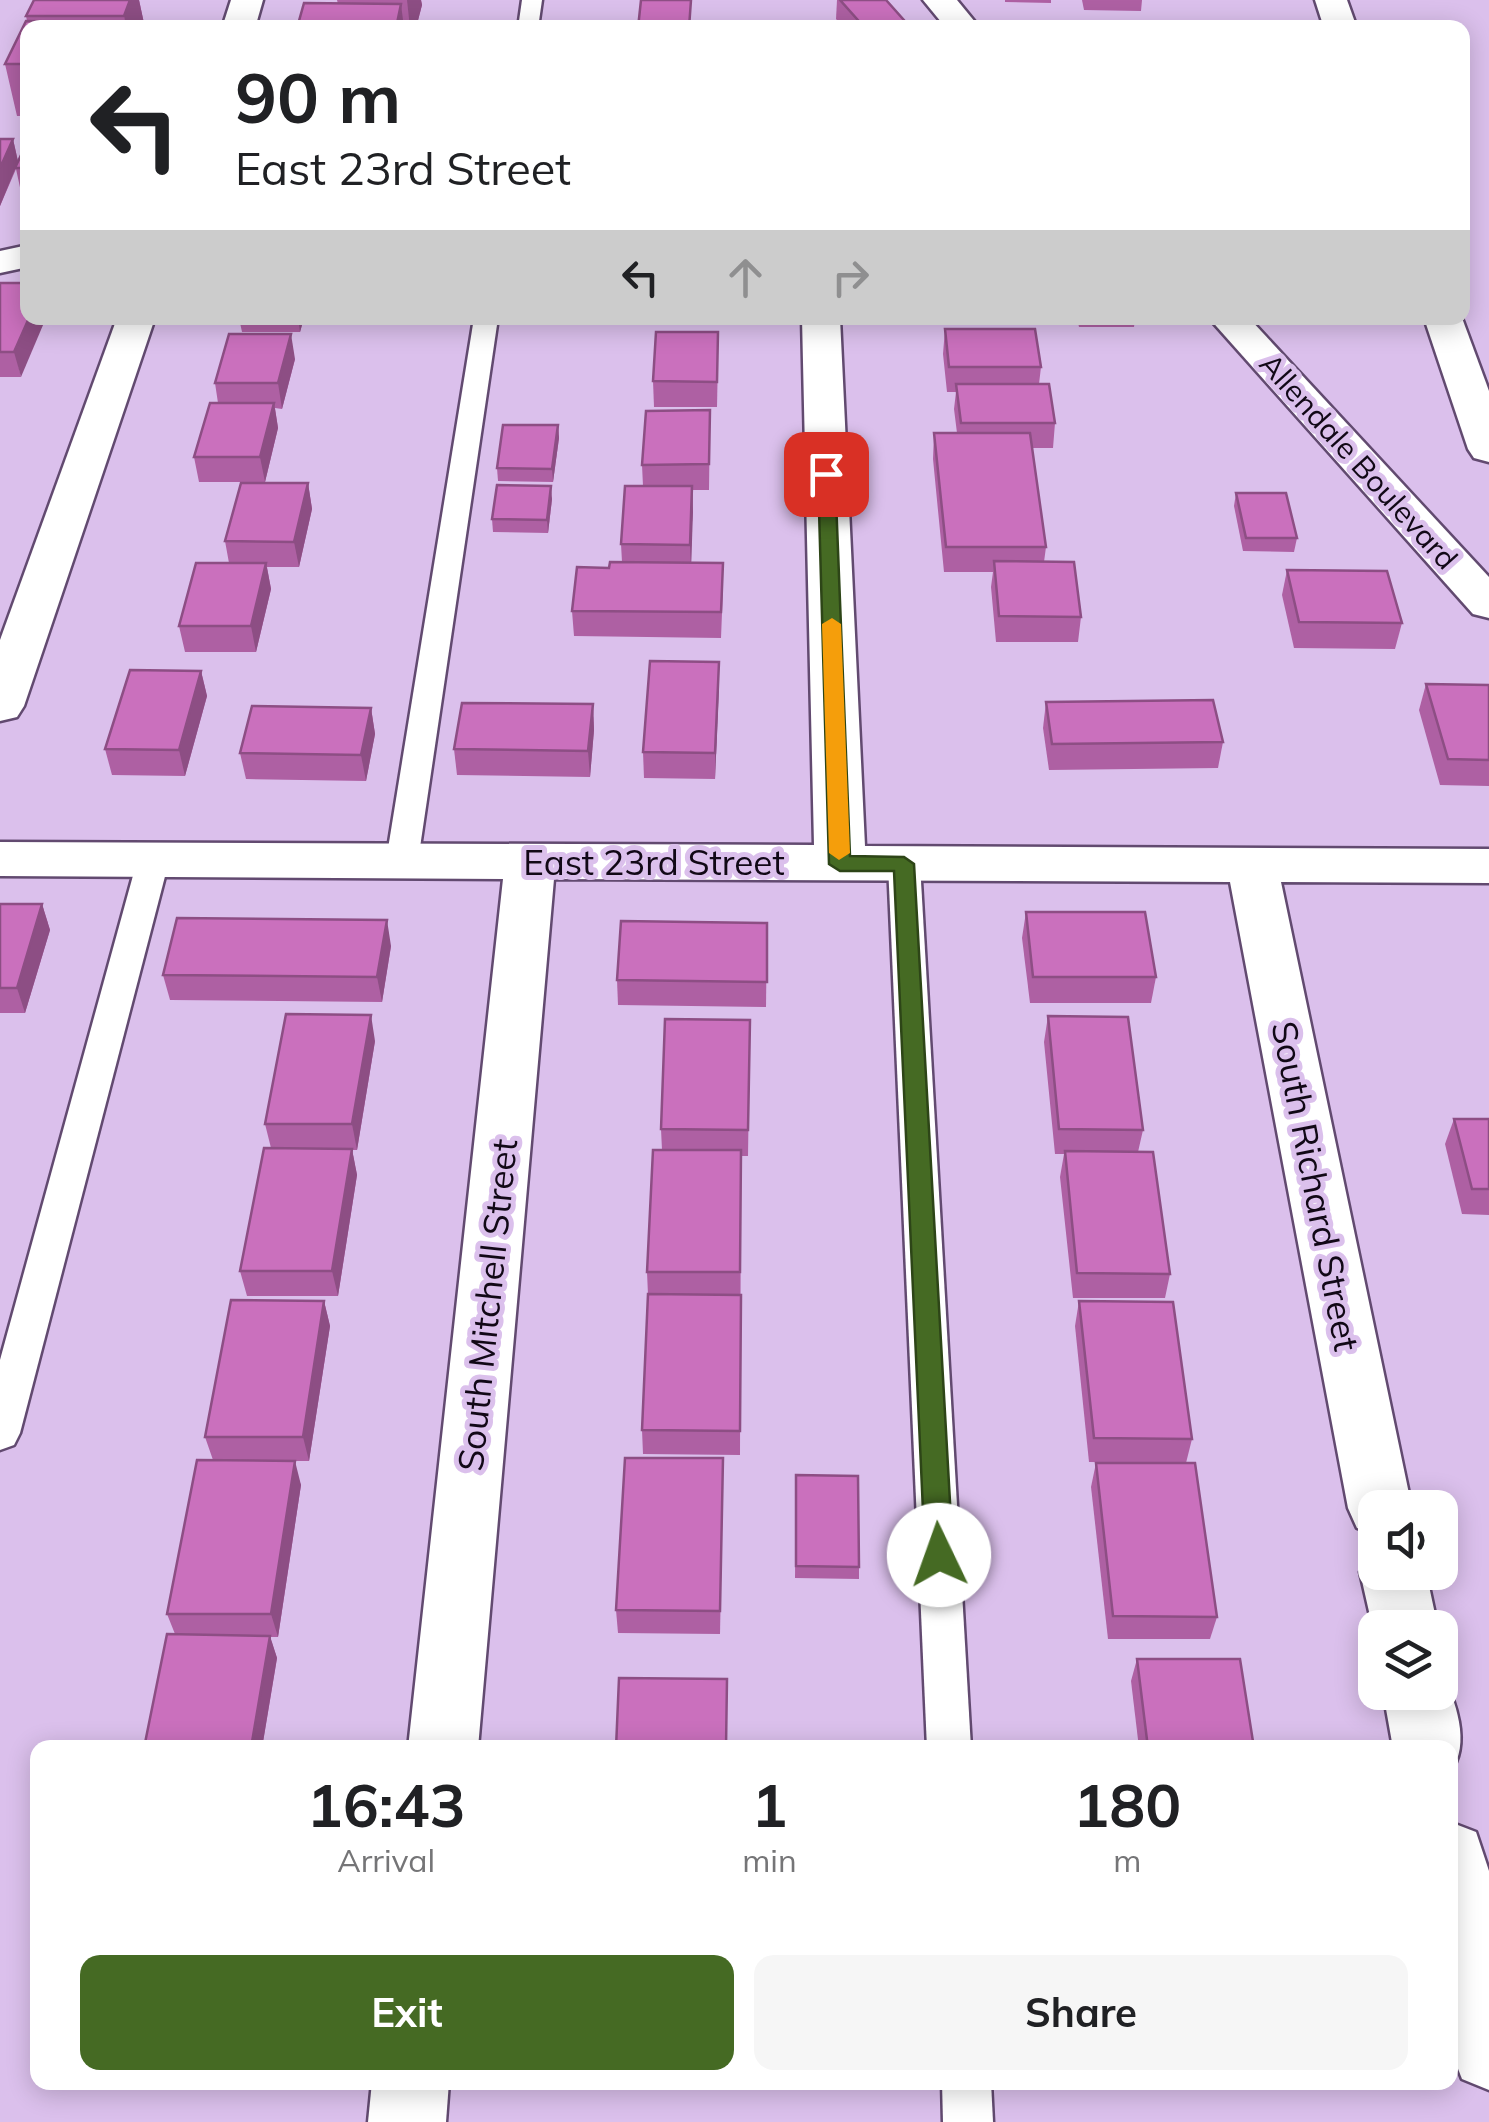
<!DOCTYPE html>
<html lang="en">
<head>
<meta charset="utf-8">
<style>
  body { margin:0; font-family:Mulish,sans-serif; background:#f6f6f6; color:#202124; height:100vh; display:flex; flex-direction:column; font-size:38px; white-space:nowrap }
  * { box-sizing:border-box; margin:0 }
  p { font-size:32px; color:#757577 }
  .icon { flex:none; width:55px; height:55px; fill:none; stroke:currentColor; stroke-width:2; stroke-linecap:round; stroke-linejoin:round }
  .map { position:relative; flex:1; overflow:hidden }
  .drawer { position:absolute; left:30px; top:1740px; width:1428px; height:350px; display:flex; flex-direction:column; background:#fff; border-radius:20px; box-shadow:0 5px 25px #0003 }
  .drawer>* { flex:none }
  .top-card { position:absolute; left:20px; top:20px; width:1450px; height:305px; border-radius:20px; box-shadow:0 5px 25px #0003; background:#fff; color:#202124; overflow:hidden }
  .controls { position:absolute; left:1358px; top:1490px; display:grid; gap:20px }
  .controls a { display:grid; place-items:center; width:100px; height:100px; border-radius:20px; background:#fff; box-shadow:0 5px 25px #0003; font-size:50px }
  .pin { position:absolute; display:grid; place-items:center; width:85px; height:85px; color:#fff; margin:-42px; border-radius:20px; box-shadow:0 5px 15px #0006 }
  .me { position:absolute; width:110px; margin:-55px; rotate:357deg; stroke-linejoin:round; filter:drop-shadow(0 0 8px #0008) }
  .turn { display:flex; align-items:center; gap:35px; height:210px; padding:0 50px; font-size:45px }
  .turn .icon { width:130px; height:130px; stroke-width:2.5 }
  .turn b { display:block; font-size:70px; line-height:85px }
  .lanes { display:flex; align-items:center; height:95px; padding:0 50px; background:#0003; justify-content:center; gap:50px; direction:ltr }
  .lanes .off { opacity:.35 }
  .eta { display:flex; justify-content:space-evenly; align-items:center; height:170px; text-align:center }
  .eta b { font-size:60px; font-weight:700; line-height:70px }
  .button { display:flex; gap:20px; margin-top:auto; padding:20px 50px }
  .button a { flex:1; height:115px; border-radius:20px; background:#456a23; color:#fff; font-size:40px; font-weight:700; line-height:115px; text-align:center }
  .button a+a { background:#f6f6f6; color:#202124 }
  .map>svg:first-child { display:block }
</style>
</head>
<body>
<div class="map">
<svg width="1489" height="2122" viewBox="0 0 1489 2122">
  <rect width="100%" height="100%" fill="#dbc0ec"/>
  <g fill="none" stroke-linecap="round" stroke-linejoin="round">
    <defs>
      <g id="service">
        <polygon points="522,0 542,0 538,28 518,28"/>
        <polygon points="474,318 498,318 418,861 413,869 402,872 391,869 386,861"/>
        <polygon points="153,850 164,853 169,861 20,1433 14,1445 0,1450 0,1360 137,861 142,853"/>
        <polygon points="904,853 915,856 920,864 971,1748 927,1748 888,864 893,856"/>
        <polygon points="942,2082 991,2082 993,2122 943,2122"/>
      </g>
      <g id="minor">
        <polygon points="231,0 263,0 255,28 222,28"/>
        <polygon points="1315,0 1347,0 1357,28 1324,28"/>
        <polygon points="28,245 28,267 0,273 0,251"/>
        <polygon points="117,318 155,318 24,706 17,717 0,721 0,640"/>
        <polygon points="802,318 840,318 865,846 1489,849 1489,883 1281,882 1412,1508 1375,1508 1375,1534 1357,1528 1348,1508 1230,882 554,879 478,1748 408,1748 503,879 0,876 0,842 814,845"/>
        <polygon points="1424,318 1462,318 1489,391 1489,462 1474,458 1468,449"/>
        <polygon points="1375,1549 1375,1572 1426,1572 1438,1628 1375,1628 1375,1638 1360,1572 1370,1551"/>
        <path d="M 1441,1670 C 1455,1700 1472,1744 1450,1772 L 1450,1748 L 1393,1748 L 1383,1692 L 1440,1692 Z"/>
        <polygon points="1450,1822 1476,1832 1489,1871 1489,2090 1462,2079 1450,2048"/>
        <polygon points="372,2082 449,2082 446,2122 368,2122"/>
      </g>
      <g id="tertiary">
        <polygon points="923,0 957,0 980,28 946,28"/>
        <polygon points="1209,318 1249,318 1489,577 1489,618 1473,614"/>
      </g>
    </defs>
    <!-- service casing -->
    <use href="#service" stroke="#624a70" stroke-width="5"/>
    <!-- minor casing -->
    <use href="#minor" stroke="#624a70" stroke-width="5"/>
    <!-- tertiary casing -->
    <use href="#tertiary" stroke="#624a70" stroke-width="5"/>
    <!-- service -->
    <use href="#service" fill="#fff" fill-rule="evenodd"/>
    <!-- minor -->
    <use href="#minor" fill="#fff" fill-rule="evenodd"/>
    <!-- tertiary -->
    <use href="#tertiary" fill="#fff" fill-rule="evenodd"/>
  </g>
  <!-- wall -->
  <g fill="#ae60a3">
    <polygon points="34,0 139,0 145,28 28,28 28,116 17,116 5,64 27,21 26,16"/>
    <polygon points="337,0 421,0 422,5 416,28 297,28 338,4"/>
    <polygon points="837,0 886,0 911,28 844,28 836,19"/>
    <polygon points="1005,0 1051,0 1051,3 1005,2"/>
    <polygon points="1082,0 1142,0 1141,11 1084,10"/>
    <polygon points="0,139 13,139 18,161 28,140 28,192 21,192 16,169 0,206"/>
    <polygon points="0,283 21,377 0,377"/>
    <polygon points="239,318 304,318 300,332 242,332"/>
    <polygon points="1077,318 1135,318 1134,327 1079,327"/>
    <polygon points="945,329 1041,367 1039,384 1055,423 1053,448 1032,448 1046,547 1044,562 1081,617 1078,642 996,642 991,587 993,572 944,572 933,459 934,433 957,433 954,409 956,392 947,392 943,354"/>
    <polygon points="718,357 717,407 654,407 653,381"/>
    <polygon points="295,359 282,409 275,408 278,428 265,482 199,482 194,457 218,403 215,383"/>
    <polygon points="710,410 709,490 693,490 691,562 723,588 721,638 574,636 572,611 609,568 622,562 621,544 643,486 642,465"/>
    <polygon points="558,425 559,438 553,482 498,481 497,468"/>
    <polygon points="308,483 312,509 299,567 267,567 271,589 256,652 185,652 179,626 229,563 225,541"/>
    <polygon points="1236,493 1297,538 1294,552 1243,551 1234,506"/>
    <polygon points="552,499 548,533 493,532 492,519"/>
    <polygon points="1287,570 1402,623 1395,649 1294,648 1282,595"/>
    <polygon points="719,662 715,779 644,778 643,752"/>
    <polygon points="201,671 207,696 185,776 112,775 105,749"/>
    <polygon points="1426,684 1489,685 1489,786 1440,785 1419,710"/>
    <polygon points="1046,702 1223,742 1218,768 1049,770 1043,728"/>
    <polygon points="593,704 594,730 590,777 457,775 454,749"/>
    <polygon points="371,708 375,734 366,781 246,779 240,753"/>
    <polygon points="0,904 42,904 50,930 25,1013 0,1013"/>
    <polygon points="1026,912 1156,977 1151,1003 1030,1003 1022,938"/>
    <polygon points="767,923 766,1007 618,1005 617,980"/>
    <polygon points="391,946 382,1002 170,1000 163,975"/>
    <polygon points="1048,1016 1143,1130 1138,1152 1170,1274 1165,1298 1073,1298 1060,1177 1064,1154 1055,1154 1044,1042"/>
    <polygon points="750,1020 748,1156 741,1156 740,1455 643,1454 642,1430 648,1295 647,1272 662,1150 661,1129"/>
    <polygon points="375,1041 357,1150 352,1150 357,1175 338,1296 247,1296 240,1271 271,1148 265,1124"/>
    <polygon points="1454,1119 1489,1119 1489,1215 1462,1214 1445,1144"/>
    <polygon points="324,1301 330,1326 309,1461 291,1461 301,1485 278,1637 270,1637 277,1658 262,1748 144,1748 175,1634 167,1614 213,1460 205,1437"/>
    <polygon points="1079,1301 1192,1439 1186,1463 1089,1462 1075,1326"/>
    <polygon points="1096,1463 1217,1617 1210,1639 1108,1639 1091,1487"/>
    <polygon points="796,1475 859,1567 859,1579 795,1578"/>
    <polygon points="723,1482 720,1634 618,1633 616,1610"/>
    <polygon points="1137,1659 1254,1748 1139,1748 1131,1681"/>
  </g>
  <!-- shaded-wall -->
  <g fill="#8d4e84">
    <polygon points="122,0 139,0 145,28 126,28"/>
    <polygon points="407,0 421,0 422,5 416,28 410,28"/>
    <polygon points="401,4 404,28 396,28"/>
    <polygon points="13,139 18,162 0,206 0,168"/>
    <polygon points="29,318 46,318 21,377 14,352"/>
    <polygon points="298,318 304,318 300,332"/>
    <polygon points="291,334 295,359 282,409 278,383"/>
    <polygon points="274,403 278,428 265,482 260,457"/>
    <polygon points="558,425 559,438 553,482 552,469"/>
    <polygon points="308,483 312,509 299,567 294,542"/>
    <polygon points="551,486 552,499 548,533 547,520"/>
    <polygon points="692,486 693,512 691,570 690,545"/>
    <polygon points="266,563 271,589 256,652 251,626"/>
    <polygon points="719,662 719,687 715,779 715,753"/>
    <polygon points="201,671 207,696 185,776 179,750"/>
    <polygon points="593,704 594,730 590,777 588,751"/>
    <polygon points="371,708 375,734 366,781 361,755"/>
    <polygon points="42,904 50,930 25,1013 17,988"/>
    <polygon points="387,920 391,946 382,1002 377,977"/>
    <polygon points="371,1015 375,1041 357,1150 352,1124"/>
    <polygon points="352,1149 357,1175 338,1296 332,1271"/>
    <polygon points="324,1301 330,1326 309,1461 303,1437"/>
    <polygon points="295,1461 301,1485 278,1637 271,1614"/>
    <polygon points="270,1636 277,1658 262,1748 251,1748"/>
  </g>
  <!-- building -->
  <g fill="#ca70bd" stroke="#8d4e84" stroke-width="2.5">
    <polygon points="34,0 130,0 124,16 26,16"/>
    <polygon points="641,0 691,0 689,28 638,28"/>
    <polygon points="840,0 886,0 911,28 865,28"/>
    <polygon points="304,3 401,4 396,28 297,28"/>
    <polygon points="26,21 97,22 94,28 28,28 28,64 5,64"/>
    <polygon points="0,139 13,139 0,168"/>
    <polygon points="28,140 28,168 15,168"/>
    <polygon points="0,283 28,283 28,318 29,318 14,352 0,352"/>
    <polygon points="945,329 1035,329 1041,367 949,367"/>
    <polygon points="656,332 718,332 717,382 653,381"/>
    <polygon points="229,334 291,334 278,383 215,383"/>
    <polygon points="956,384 1049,384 1055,423 961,423"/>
    <polygon points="210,403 274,403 260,457 194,457"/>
    <polygon points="710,410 709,464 642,465 646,411"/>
    <polygon points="503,425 558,425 552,469 497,468"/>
    <polygon points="934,433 1030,433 1046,547 946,547"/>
    <polygon points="241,483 308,483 294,542 225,541"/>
    <polygon points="497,485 551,486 547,520 492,519"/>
    <polygon points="625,486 692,486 690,545 621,544"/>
    <polygon points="1236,493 1286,493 1297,538 1246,538"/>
    <polygon points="994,561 1074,562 1081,617 999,616"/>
    <polygon points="610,562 723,563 721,612 572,611 577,567 609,568"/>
    <polygon points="196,563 266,563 251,626 179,626"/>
    <polygon points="1287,570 1387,571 1402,623 1299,622"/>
    <polygon points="650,661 719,662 715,753 643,752"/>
    <polygon points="130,670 201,671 179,750 105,749"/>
    <polygon points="1426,684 1489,685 1489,760 1448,759"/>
    <polygon points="1213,700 1223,742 1052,744 1046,702"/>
    <polygon points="462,703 593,704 588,751 454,749"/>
    <polygon points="252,706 371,708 361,755 240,753"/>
    <polygon points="0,904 42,904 17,988 0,988"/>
    <polygon points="1026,912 1145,912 1156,977 1033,977"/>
    <polygon points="177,918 387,920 377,977 163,975"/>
    <polygon points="621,921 767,923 767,982 617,980"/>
    <polygon points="286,1014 371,1015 352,1124 265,1124"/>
    <polygon points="1048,1016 1128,1017 1143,1130 1059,1129"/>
    <polygon points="665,1019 750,1020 748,1130 661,1129"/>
    <polygon points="1454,1119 1489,1119 1489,1189 1472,1189"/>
    <polygon points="264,1148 352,1149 332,1271 240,1271"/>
    <polygon points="653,1150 741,1150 740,1272 647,1272"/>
    <polygon points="1065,1151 1153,1152 1170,1274 1077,1273"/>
    <polygon points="648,1294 741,1295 740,1431 642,1430"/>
    <polygon points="231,1300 324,1301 303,1437 205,1437"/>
    <polygon points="1079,1301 1173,1302 1192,1439 1094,1438"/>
    <polygon points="625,1458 723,1458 720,1611 616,1610"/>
    <polygon points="197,1460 295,1461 271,1614 167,1614"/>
    <polygon points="1096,1463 1195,1463 1217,1617 1113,1616"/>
    <polygon points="796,1475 858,1476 859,1567 796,1566"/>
    <polygon points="167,1634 270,1636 251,1748 144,1748"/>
    <polygon points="1137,1659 1240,1659 1254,1748 1148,1748"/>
    <polygon points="619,1678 727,1679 726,1748 616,1748"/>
    <polygon points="38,1980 38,2001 33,2001"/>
  </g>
  <!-- route -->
  <polygon fill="#456a23" stroke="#2d4517" stroke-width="2.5" points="826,468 835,474 850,856 904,857 914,864 953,1555 949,1564 939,1567 929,1564 925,1555 894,871 840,871 829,864 818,474"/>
  <!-- slow -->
  <polygon fill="#f59e0b" points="832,618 841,624 850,853 839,860 829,853 822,624"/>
  <g text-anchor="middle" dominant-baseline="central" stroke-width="10" stroke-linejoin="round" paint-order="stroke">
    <!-- far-street labels -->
    <g font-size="30" fill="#110816" stroke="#dbc0ec">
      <text transform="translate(1359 461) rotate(48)">Allendale Boulevard</text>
    </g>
    <!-- street labels -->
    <g font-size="35" fill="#110816" stroke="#dbc0ec">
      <text x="654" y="862">East 23rd Street</text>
      <text transform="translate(1316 1186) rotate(79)">South Richard Street</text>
      <text transform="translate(487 1305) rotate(-84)">South Mitchell Street</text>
    </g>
  </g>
</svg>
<div class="controls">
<a><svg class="icon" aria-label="sound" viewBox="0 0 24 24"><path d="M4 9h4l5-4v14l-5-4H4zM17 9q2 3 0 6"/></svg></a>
<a><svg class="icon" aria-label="layers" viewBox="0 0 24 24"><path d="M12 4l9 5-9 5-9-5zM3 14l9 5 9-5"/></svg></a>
</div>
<div class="pin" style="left:826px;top:474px;background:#d93025"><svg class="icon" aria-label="arrive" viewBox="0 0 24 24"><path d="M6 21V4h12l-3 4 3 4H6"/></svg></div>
<svg class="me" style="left:939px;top:1555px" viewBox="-20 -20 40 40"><circle r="19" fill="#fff"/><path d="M0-13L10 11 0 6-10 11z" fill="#456a23"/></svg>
<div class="top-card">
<div class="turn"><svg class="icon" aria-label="left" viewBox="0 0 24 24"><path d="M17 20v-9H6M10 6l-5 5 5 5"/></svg><div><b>90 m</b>East 23rd Street</div></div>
<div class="lanes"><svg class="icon" aria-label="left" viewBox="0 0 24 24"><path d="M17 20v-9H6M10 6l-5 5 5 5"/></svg><svg class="icon off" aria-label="ahead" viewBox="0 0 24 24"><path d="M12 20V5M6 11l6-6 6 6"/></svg><svg class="icon off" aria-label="right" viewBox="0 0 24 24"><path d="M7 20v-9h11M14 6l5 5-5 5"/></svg></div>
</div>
<section class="drawer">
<div class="eta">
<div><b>16:43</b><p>Arrival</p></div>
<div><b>1</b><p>min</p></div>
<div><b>180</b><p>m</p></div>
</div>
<div class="button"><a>Exit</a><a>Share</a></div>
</section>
</div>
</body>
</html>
